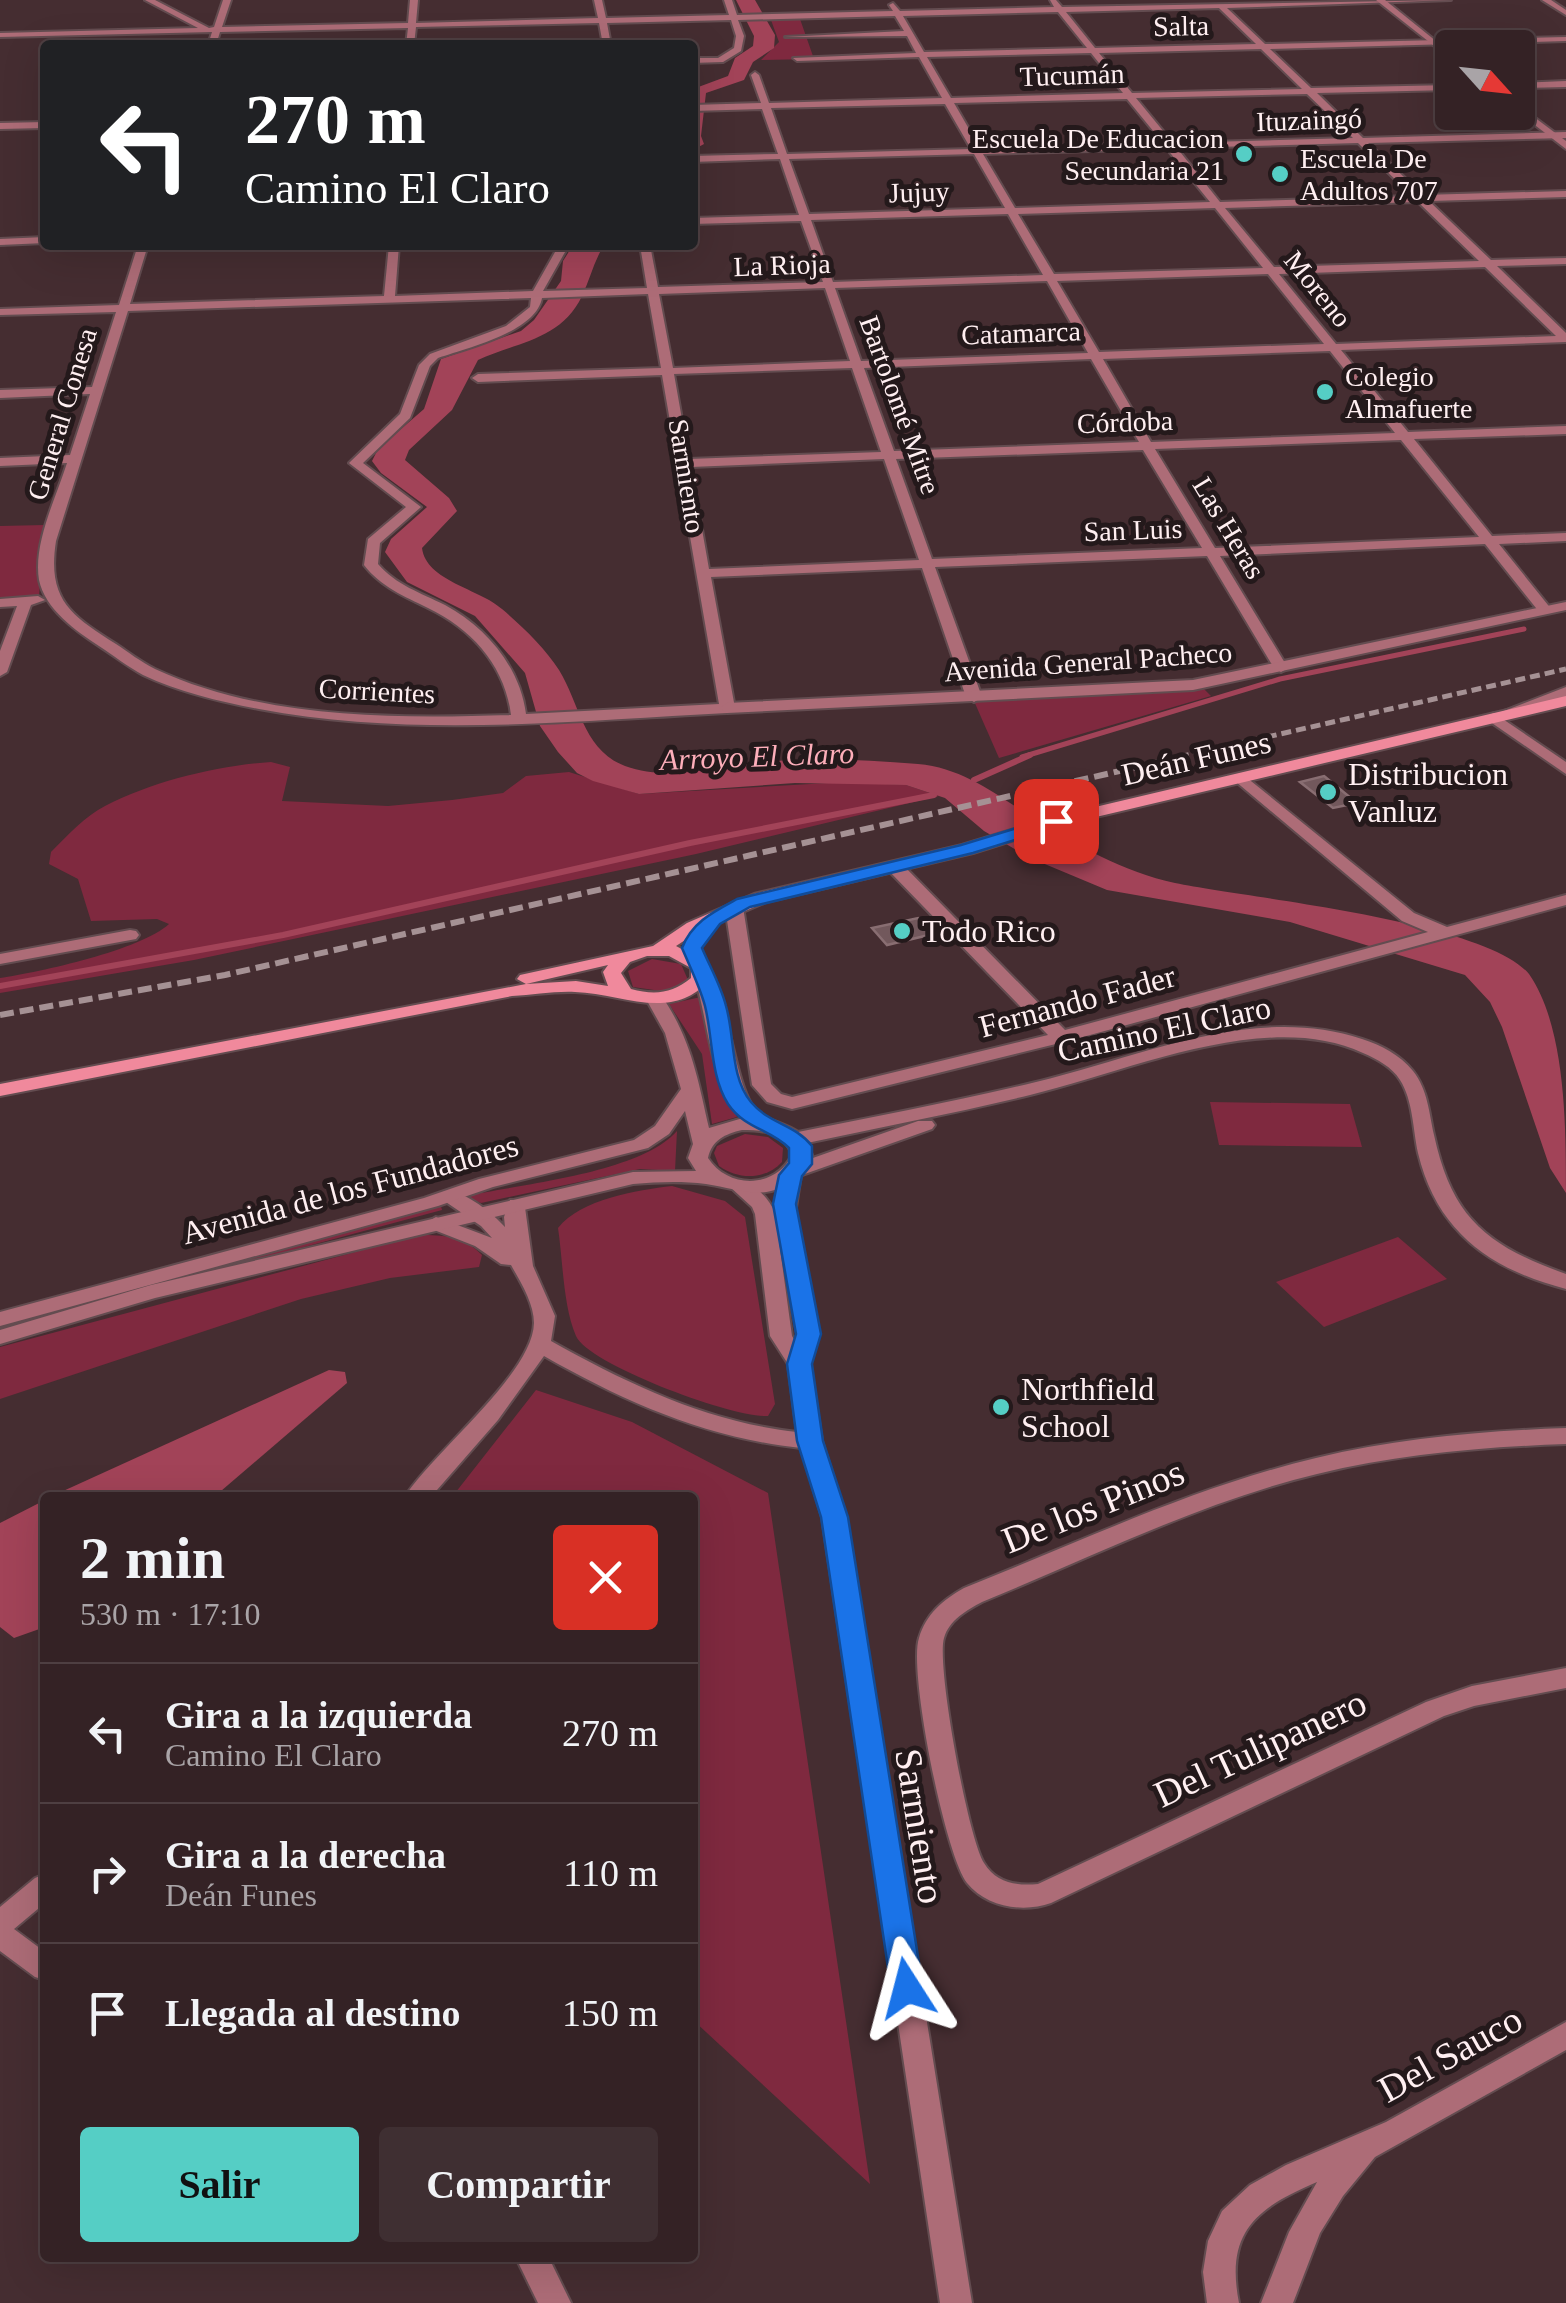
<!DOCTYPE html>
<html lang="es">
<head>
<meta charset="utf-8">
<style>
  body { margin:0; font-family:Georgia,serif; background:#3f2f32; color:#f1f3f6; height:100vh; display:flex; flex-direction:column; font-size:38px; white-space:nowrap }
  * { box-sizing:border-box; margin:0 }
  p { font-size:32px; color:#a9a4a7 }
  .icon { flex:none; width:55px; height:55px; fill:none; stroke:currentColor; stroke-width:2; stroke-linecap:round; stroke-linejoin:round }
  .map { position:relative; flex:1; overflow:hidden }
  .drawer { position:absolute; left:40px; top:1492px; width:658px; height:770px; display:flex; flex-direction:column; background:#342225; border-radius:10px; box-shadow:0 10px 40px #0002,0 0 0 2px #4e3f42 }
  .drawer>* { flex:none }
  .banner { position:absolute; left:40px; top:40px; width:658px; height:210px; border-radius:10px; box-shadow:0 10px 40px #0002,0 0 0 2px #4e3f42; background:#202124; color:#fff; overflow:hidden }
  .needle { width:65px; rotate:117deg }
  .tools { position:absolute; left:1435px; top:30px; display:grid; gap:20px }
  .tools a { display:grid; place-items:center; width:100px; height:100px; border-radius:10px; background:#342225; box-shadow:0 10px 40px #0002,0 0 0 2px #4e3f42; font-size:50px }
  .pin { position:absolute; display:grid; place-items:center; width:85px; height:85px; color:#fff; margin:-42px; border-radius:20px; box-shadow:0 5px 15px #0006 }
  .me { position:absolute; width:110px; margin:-55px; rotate:351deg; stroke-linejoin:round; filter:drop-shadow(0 0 8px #0008) }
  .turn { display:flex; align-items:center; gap:35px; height:210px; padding:0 40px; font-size:45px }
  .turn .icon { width:130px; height:130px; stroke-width:2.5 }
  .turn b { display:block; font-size:70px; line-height:85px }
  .round { display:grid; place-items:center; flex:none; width:105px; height:105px; border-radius:10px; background:#3f2f32 }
  .head { display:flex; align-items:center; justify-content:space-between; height:170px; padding:0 40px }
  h1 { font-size:60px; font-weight:800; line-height:75px }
  .button { display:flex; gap:20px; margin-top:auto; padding:20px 40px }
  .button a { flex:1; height:115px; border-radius:10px; background:#55cec5; color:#111; font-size:40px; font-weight:800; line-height:115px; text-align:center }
  .button a+a { background:#3f2f32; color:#f1f3f6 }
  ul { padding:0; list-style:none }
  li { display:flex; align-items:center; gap:30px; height:140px; padding:0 40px; border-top:2px solid #4e3f42 }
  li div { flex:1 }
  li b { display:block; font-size:38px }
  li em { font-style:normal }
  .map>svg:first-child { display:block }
</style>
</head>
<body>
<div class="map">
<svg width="1566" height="2303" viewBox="0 0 1566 2303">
  <rect width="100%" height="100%" fill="#452d31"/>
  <!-- green -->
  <g fill="#7f293f">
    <polygon points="800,19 814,59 761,60 779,42 771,20"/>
    <polygon points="45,525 39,596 0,601 0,526"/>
    <polygon points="1204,689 1211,696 999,758 974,701"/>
    <path d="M 271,762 L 290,767 L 282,801 L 388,806 L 452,800 L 503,793 L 526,776 L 569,772 L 639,794 L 846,782 L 906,785 L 939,796 L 696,854 L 194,960 L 0,993 L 0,978 C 40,972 141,950 169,924 L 157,919 L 91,921 L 78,879 L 49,864 L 51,852 C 67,836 85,816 105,806 C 154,781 216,766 271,762 Z"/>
    <polygon points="652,959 681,964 688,980 668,992 633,987 628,971"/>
    <polygon points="701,997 713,1063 737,1117 712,1124 702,1054 669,1004"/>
    <polygon points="1210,1102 1350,1104 1362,1147 1219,1145"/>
    <path d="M 677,1131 L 675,1171 L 640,1169 L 481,1203 L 465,1196 C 522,1184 640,1173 677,1131 Z"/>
    <path d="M 745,1134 L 768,1137 L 783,1148 L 782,1162 C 766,1180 738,1180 719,1166 L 714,1153 L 717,1146 Z"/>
    <path d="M 672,1186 L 725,1201 L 745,1217 L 775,1404 L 768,1416 C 736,1419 589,1365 576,1336 C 563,1306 563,1261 558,1228 C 581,1199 637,1190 672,1186 Z"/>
    <polygon points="441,1206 442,1210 0,1329 0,1325"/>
    <path d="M 419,1235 C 443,1235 464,1236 482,1255 L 479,1267 L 390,1278 L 301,1299 L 0,1399 L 0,1347 Z"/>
    <polygon points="1398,1237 1447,1279 1324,1327 1276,1282"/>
    <polygon points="536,1390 632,1422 768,1493 870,2184 693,2020 692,1498 452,1497"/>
  </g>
  <!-- water -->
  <g fill="#a24358">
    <polygon points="736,0 755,0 775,35 774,48 753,62 744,80 706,93 701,136 704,144 693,150 693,89 728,76 735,58 753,46 754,36"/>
    <path d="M 573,245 L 604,245 C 594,261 590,279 582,296 C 561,340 517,342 478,360 L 452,410 L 409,450 L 405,460 L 449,498 L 457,511 L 422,548 C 426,581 480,589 502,609 C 521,625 546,649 559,670 C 580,704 583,750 625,766 C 672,783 726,764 775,761 C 822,758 870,760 918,764 C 963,768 995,794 1032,817 C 1076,845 1124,872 1175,883 C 1248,898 1485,921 1529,974 C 1566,1027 1566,1128 1566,1193 L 1550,1168 L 1502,1027 L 1490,1002 L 1465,975 L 1290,922 L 1107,890 L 1028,857 L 984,831 L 945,798 L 906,785 L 795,783 L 639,794 L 593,781 L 577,773 L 558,752 L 540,726 L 525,673 L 475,616 L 407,582 L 385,552 L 391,539 L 427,507 L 381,473 L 372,461 L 378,449 L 424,409 L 441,359 L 521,331 L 534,320 L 561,281 L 563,261 Z"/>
    <polygon points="329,1370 345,1372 347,1383 214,1497 50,1497"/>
    <polygon points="45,1500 45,1627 14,1638 0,1627 0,1523"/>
  </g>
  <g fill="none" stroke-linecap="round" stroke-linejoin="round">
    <!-- stream-far1 -->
    <polyline stroke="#a24358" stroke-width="5" points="1022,757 1280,679 1524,629"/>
    <!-- stream -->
    <g stroke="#a24358" stroke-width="6">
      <polyline points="974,780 1030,755"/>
      <polyline points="0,986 283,935 690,843 934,795"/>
    </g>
  </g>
  <!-- building -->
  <g fill="#72585c" stroke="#896e72" stroke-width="2.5">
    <polygon points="1324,776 1357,803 1333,808 1300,782"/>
    <polygon points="918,918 933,934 887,945 872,928"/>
  </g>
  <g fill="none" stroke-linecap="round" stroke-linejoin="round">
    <defs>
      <g id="minor">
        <path d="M 145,0 L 155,0 L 209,28 L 214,27 L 223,0 L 231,0 L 222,27 L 408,23 L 410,0 L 418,0 L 416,23 L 598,18 L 594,0 L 602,0 L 606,18 L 729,15 L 724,0 L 732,0 L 737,15 L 893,11 L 889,5 L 893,3 L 900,11 L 1054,7 L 1050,0 L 1056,0 L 1062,7 L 1451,0 L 1227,8 L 1265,44 L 1566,37 L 1566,41 L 1270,49 L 1311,88 L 1452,85 L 1452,90 L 1317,93 L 1363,138 L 1566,132 L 1566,138 L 1368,143 L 1423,195 L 1566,191 L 1566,197 L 1429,201 L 1491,260 L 1566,258 L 1566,264 L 1497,266 L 1566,333 L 1566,342 L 1341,350 L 1408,432 L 1566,426 L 1566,434 L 1414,439 L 1492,536 L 1566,533 L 1566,541 L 1499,544 L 1552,610 L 1540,613 L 1485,544 L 1220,556 L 1288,668 L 1281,672 L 1274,668 L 1207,556 L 935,567 L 982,697 L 974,702 L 966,697 L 922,568 L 711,577 L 735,708 L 727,713 C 571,721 413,738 259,709 C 221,702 179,692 143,675 C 128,667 113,655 99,646 C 76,631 45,609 39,580 C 33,543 56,498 67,463 L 0,466 L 0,458 L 70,455 L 90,394 L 0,398 L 0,390 L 92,387 L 116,312 L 0,315 L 0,309 L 119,305 L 138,245 L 148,245 L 130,304 L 384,296 L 389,245 L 399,245 L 395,296 L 533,291 L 559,245 L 569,245 L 543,291 L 647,288 L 640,245 L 650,245 L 658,287 L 823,282 L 801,221 L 692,224 L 692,218 L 799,215 L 780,159 L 692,162 L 692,156 L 778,154 L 762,109 L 692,111 L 692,105 L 761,103 L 751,75 L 755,72 L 759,75 L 769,103 L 942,98 L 919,57 L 797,61 L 793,58 L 916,53 L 907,36 L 785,37 L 904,31 L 895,16 L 738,20 L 744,36 L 741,51 L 723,62 L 692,63 L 692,58 L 718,58 L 734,48 L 736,36 L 731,20 L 607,23 L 611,45 L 603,45 L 599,23 L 416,27 L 414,45 L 406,45 L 408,28 L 220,32 L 216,45 L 208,45 L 212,32 L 0,37 L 0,33 L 198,28 ZM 1219,8 L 1256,44 L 1095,48 L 1066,12 ZM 1058,12 L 1087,48 L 924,52 L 903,16 ZM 1261,49 L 1302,89 L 1132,93 L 1099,53 ZM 1091,53 L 1123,93 L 951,98 L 927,57 ZM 1307,94 L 1353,138 L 1173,143 L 1136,98 ZM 1127,99 L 1163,143 L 980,148 L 954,103 ZM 945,104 L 971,149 L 787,154 L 771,108 ZM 1358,143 L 1412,196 L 1220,202 L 1177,148 ZM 1167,149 L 1210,202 L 1015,208 L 983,154 ZM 974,154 L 1005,208 L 809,214 L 789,159 ZM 1418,202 L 1479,261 L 1274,267 L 1225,208 ZM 1215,208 L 1263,268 L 1054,274 L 1018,214 ZM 1008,214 L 1043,275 L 833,282 L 811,220 ZM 1485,267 L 1556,336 L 1336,344 L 1279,274 ZM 1268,274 L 1324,344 L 1099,352 L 1057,281 ZM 1047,281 L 1088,353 L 861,361 L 835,288 ZM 825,288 L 850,361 L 673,368 L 659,294 ZM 648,294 L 661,368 L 478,374 L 472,378 L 478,382 L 662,375 L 719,704 L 526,714 C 520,667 486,627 445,605 C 421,593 396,585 378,564 L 380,543 L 421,507 L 363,463 L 410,418 L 430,366 L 438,358 C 467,348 536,332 542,298 ZM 531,298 L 530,307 L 506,326 L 430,354 L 419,365 L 400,414 L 349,463 L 406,507 L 368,539 L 364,565 C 381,587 404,596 428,608 C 472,629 505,666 511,715 C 395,719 262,719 155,669 C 141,662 128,652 116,644 C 70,615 47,599 56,541 L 128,311 ZM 1330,351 L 1395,433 L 1151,442 L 1103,359 ZM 1091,359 L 1139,442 L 894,451 L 864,368 ZM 852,368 L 881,452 L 689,459 L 674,374 ZM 1401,440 L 1479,537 L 1215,548 L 1155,449 ZM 1143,450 L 1202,548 L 932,559 L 896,459 ZM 884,459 L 919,560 L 709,569 L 691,467 Z"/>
        <polygon points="1542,0 1551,0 1566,10 1566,15"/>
        <polygon points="1566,81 1566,87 1518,88 1518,83"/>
        <polygon points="45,122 45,128 0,129 0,123"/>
        <polygon points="45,237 45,243 0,245 0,239"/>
        <polygon points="38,596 45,600 31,605 7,672 0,676 0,651 17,606 0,607 0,599"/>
        <polygon points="1494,713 1566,762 1566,774 1489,721 1489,715"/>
        <polygon points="1241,773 1414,913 1447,927 1566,895 1566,905 1068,1041 792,1109 767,1102 752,1085 725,907 734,902 743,907 771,1084 781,1094 792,1097 1048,1035 889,871 889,863 901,863 1065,1030 1428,932 1402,921 1235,781 1235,775"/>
        <polygon points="130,930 136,931 139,935 136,939 0,964 0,954"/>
        <path d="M 791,1169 L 801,1175 L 795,1214 L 819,1334 L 810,1364 L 822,1441 L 846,1517 L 972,2303 L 940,2303 L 822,1517 L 801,1448 C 706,1438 625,1402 544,1356 L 498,1420 L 430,1498 L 404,1498 C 432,1453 533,1374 534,1323 C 534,1303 520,1281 511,1265 L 501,1264 L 475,1246 L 429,1228 L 426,1223 L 436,1217 L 492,1238 L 481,1226 L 443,1200 L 440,1196 L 443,1192 C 462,1188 492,1213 505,1227 L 504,1217 L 510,1200 L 524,1200 L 533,1266 L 555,1316 L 551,1341 C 630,1385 707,1422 797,1432 L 788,1364 L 770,1336 L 755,1214 L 752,1207 L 729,1186 L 739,1180 C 755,1184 769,1198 775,1213 L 781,1175 ZM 777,1227 L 797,1334 L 795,1341 L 792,1336 Z"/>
        <path d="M 1566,1428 L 1566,1444 C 1482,1447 1398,1454 1317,1474 C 1201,1502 1092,1557 982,1602 C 967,1610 949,1620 944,1638 C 936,1664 968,1838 984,1863 C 996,1883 1017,1886 1038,1884 L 1426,1702 L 1472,1686 L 1566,1668 L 1566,1688 L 1474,1706 L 1444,1716 L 1051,1903 C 1023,1913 986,1907 967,1883 C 945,1855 908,1670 919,1638 C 926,1614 943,1600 964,1588 C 1080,1542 1194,1487 1316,1458 C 1398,1438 1482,1431 1566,1428 Z"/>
        <polygon points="45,1874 45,1903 14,1929 45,1952 45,1980 35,1977 0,1951 0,1907 35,1878"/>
        <path d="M 1566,2022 L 1566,2050 L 1375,2157 L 1343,2196 L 1320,2233 L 1293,2303 L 1261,2303 L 1289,2232 L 1317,2182 C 1256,2208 1225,2232 1239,2303 L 1207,2303 L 1203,2272 L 1208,2241 L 1222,2211 L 1250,2185 L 1286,2165 L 1386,2122 Z"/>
        <polygon points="516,2258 549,2258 571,2303 538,2303"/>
      </g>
      <g id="tertiary">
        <polygon points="1376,0 1385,0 1452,54 1452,60"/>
        <polygon points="1518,105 1566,141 1566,149 1518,112"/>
        <polygon points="1566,602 1566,610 1193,690 727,713 719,708 727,703 1193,680"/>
        <polygon points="1566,687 1566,697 1499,721 1489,721 1486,718"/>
        <path d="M 702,967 C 725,975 733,1077 752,1105 C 765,1122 782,1121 798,1132 C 878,1116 957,1101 1036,1082 C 1141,1057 1254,1003 1362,1039 C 1381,1045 1400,1055 1413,1071 C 1428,1090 1429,1113 1434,1135 C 1452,1219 1488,1246 1566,1274 L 1566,1289 C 1490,1269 1437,1232 1418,1153 C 1413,1130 1413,1100 1400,1080 C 1392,1067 1377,1059 1363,1053 C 1266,1008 1128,1072 1030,1095 C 956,1113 881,1127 807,1143 L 812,1155 L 810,1159 L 918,1121 L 932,1121 L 935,1125 L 932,1129 L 799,1176 C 767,1204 741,1189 706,1184 C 681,1181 658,1182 633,1184 L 155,1298 L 0,1344 L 0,1330 L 151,1285 L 633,1172 L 696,1171 L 688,1158 L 693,1144 L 685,1111 L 669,1134 L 648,1148 L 493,1187 L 438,1206 L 0,1326 L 0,1312 L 424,1198 L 479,1179 L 634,1140 L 655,1126 L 681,1089 L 665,1033 L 646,999 L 649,995 L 661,995 C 691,1038 698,1080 709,1128 L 743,1118 C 708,1079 709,1020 693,972 ZM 742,1130 C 763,1130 785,1132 792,1155 C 775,1189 728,1189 708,1158 C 712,1140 725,1134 742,1130 Z"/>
      </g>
      <path id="secondary" d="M 1566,696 L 1566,706 L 1062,825 L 973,853 L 766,902 L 699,931 L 676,946 L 706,962 L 709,980 C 672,1023 621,993 575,992 C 554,991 533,995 512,996 L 0,1096 L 0,1084 L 526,984 L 517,979 L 520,975 L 653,946 L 687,923 L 754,894 L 962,845 L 1057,816 ZM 647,956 L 669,956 L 691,968 L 691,978 C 672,994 654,995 631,989 L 621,973 L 630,962 ZM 608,965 L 603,972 L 608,986 L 576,981 L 526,984 Z"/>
    </defs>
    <!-- minor casing -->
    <use href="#minor" stroke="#634c50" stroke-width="4"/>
    <!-- tertiary casing -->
    <use href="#tertiary" stroke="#634c50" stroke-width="4"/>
    <!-- secondary casing -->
    <use href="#secondary" stroke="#634c50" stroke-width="4"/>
    <!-- minor -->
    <use href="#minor" fill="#ad6c77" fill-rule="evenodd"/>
    <!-- tertiary -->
    <use href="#tertiary" fill="#ad6c77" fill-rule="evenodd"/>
    <!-- secondary -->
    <use href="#secondary" fill="#f0899c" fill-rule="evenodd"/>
    <!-- rail-far1 -->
    <polyline stroke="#a59194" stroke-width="5" stroke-dasharray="10 5" stroke-linecap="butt" points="1179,757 1566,669"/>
    <!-- rail -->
    <polyline stroke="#a59194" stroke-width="6" stroke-dasharray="14 6" stroke-linecap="butt" points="0,1015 225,975 1190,755"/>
  </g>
  <!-- route -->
  <path fill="#1a73e8" stroke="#114b97" stroke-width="2.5" d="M 1056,816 L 1066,821 L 1063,825 L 973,853 L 750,907 L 720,924 L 702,948 C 710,967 721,986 726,1006 C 735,1036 730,1077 751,1102 C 769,1124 795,1124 812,1146 L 812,1164 L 802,1176 L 796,1204 L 821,1334 L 812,1364 L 823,1441 L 848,1517 L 923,1988 L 919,1999 L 907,2003 L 895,1999 L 891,1988 L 821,1517 L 797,1441 L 787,1364 L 796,1334 L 773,1204 L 779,1175 L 789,1163 L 789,1148 C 770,1129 745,1129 728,1104 C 710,1075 713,1038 705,1006 C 700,987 690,967 682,948 C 692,922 713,912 737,899 L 961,845 Z"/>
  <!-- markers -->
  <g fill="#55cec5" stroke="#24191b" stroke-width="4">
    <circle cx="1244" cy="154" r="10"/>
    <circle cx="1280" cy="174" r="10"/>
    <circle cx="1325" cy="392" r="10"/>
    <circle cx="1328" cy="792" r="10"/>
    <circle cx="902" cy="931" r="10"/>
    <circle cx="1001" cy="1407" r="10"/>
  </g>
  <g text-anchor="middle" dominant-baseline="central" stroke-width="10" stroke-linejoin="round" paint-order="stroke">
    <!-- far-street labels -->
    <g font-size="28" fill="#ffeff1" stroke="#24191b">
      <text transform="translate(1181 26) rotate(-1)">Salta</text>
      <text transform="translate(1072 75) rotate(-2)">Tucumán</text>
      <text transform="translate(1309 120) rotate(-2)">Ituzaingó</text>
      <text transform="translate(919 192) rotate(-2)">Jujuy</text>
      <text transform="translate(782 265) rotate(-2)">La Rioja</text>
      <text transform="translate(1318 289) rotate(51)">Moreno</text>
      <text transform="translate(1021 333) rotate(-2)">Catamarca</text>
      <text transform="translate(900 405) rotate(70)">Bartolomé Mitre</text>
      <text transform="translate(62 414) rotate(-73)">General Conesa</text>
      <text transform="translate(1125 422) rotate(-2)">Córdoba</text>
      <text transform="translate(687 476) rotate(81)">Sarmiento</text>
      <text transform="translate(1229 528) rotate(59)">Las Heras</text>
      <text transform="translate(1133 530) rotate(-2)">San Luis</text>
      <text transform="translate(1088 662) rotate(-4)">Avenida General Pacheco</text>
      <text transform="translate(377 691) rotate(3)">Corrientes</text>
    </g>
    <!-- far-poi labels -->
    <g font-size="28" fill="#ffeff1" stroke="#24191b" text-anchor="start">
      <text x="1224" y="138" text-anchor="end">Escuela De Educacion<tspan x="1224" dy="32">Secundaria 21</tspan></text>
      <text x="1300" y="158">Escuela De<tspan x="1300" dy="32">Adultos 707</tspan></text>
      <text x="1345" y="376">Colegio<tspan x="1345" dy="32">Almafuerte</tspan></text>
    </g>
    <!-- far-water labels -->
    <g font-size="30" font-style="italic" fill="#fdaeba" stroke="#24191b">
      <text transform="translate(757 756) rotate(-2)">Arroyo El Claro</text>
    </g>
    <!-- street labels -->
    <g font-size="32" fill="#ffeff1" stroke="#24191b">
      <text transform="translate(1196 758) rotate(-13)">Deán Funes</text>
      <text transform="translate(1077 1001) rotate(-15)">Fernando Fader</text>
      <text transform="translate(1164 1029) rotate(-12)">Camino El Claro</text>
      <text transform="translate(350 1189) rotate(-15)">Avenida de los Fundadores</text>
    </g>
    <!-- poi labels -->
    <g font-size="32" fill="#ffeff1" stroke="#24191b" text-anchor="start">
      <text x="1348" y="774">Distribucion<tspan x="1348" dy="37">Vanluz</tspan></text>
      <text x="922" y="931">Todo Rico</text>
      <text x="1021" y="1389">Northfield<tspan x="1021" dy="37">School</tspan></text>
    </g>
    <!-- near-street labels -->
    <g font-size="38" fill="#ffeff1" stroke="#24191b">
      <text transform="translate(1093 1506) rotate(-22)">De los Pinos</text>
      <text transform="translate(1260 1748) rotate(-25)">Del Tulipanero</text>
      <text transform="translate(920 1826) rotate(81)">Sarmiento</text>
      <text transform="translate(1450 2054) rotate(-29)">Del Sauco</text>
    </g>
  </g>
</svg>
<div class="tools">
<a><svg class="needle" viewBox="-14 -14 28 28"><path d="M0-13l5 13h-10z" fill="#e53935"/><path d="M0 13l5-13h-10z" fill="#a9a4a7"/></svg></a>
</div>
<div class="pin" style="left:1056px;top:821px;background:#d93025"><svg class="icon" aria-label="arrive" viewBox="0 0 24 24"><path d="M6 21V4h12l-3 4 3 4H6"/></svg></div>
<svg class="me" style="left:907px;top:1988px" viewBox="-20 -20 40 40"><path d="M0-17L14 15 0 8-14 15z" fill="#1a73e8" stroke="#fff" stroke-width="4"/></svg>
<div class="banner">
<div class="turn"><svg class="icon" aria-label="left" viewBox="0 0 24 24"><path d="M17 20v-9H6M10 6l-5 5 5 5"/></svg><div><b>270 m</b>Camino El Claro</div></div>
</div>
<section class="drawer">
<div class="head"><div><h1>2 min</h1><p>530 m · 17:10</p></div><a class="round" style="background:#d93025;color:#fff"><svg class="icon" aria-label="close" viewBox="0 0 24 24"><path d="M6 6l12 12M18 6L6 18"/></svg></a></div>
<ul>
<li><svg class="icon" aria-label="left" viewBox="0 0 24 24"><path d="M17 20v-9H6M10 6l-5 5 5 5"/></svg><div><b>Gira a la izquierda</b><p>Camino El Claro</p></div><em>270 m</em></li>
<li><svg class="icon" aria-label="right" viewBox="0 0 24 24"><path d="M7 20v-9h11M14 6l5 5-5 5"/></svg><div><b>Gira a la derecha</b><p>Deán Funes</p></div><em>110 m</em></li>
<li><svg class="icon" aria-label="arrive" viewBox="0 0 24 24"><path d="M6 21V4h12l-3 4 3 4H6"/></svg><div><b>Llegada al destino</b></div><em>150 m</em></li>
</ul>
<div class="button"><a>Salir</a><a>Compartir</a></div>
</section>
</div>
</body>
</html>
